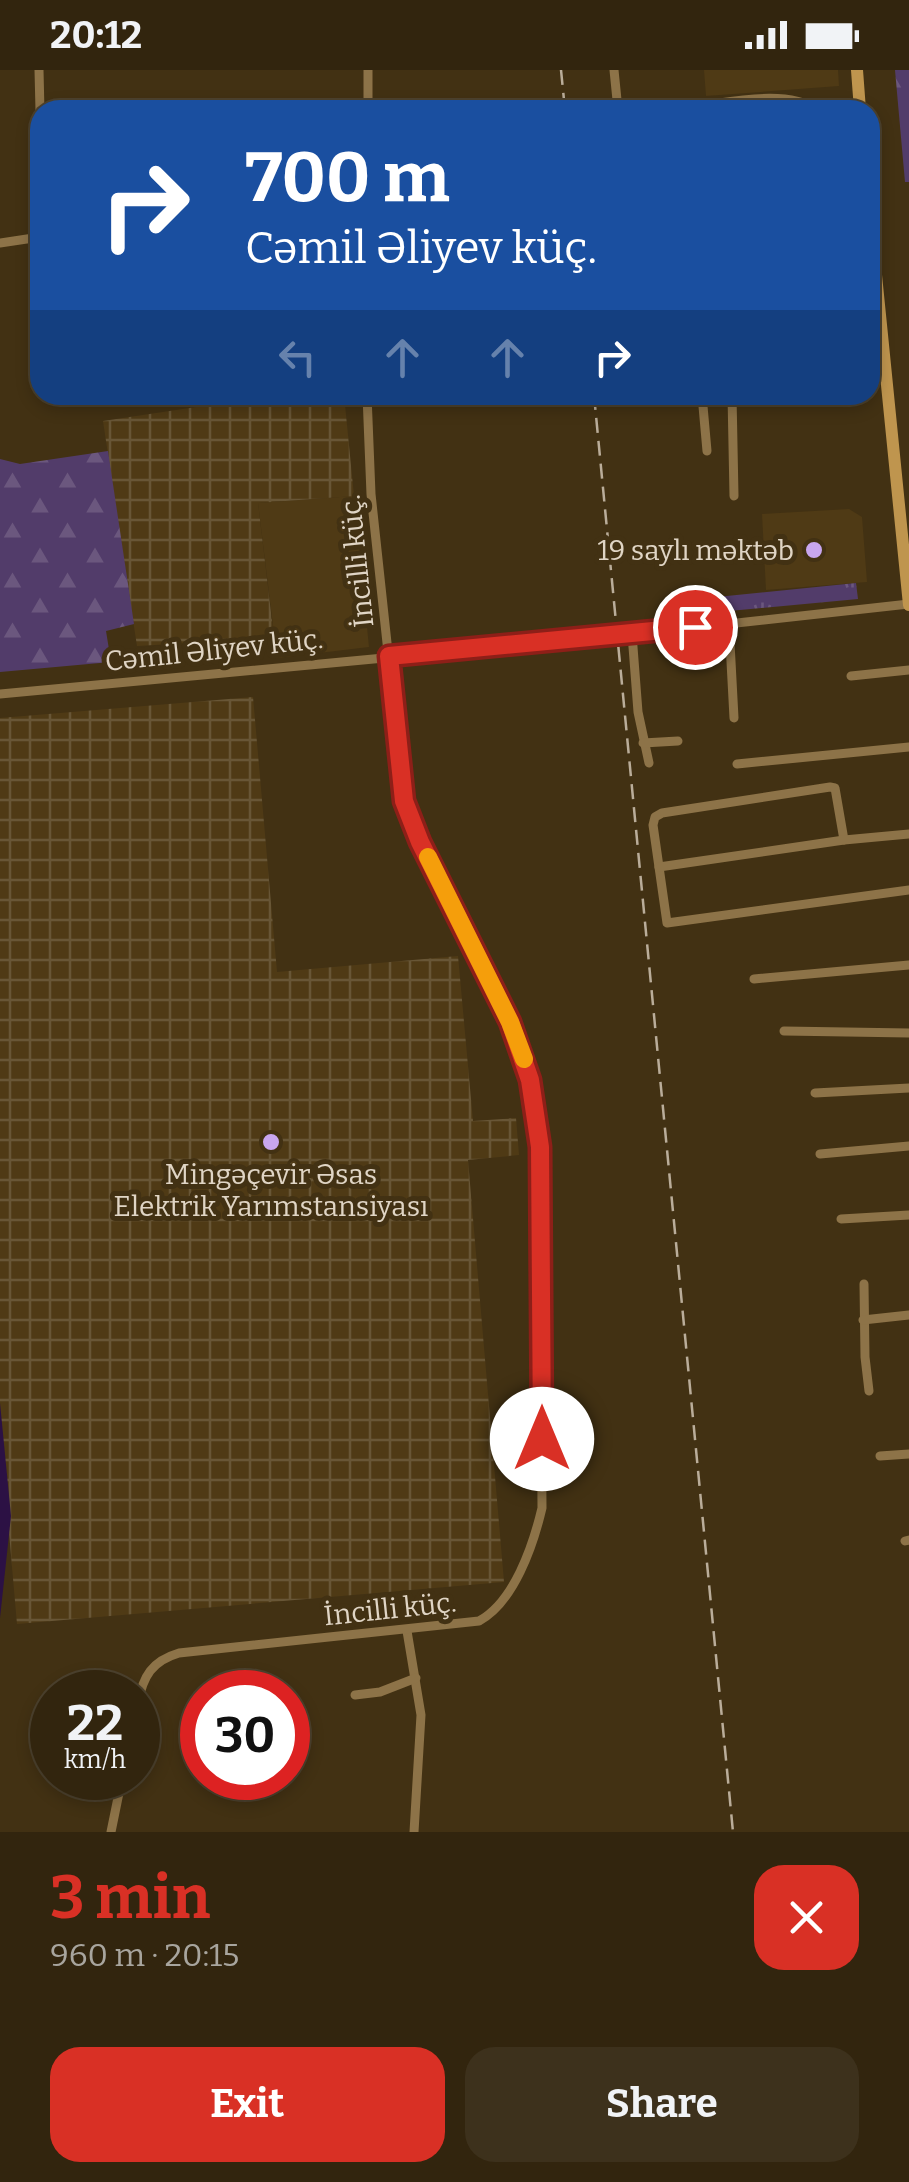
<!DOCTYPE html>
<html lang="en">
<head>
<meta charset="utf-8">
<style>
  body { margin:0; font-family:Bitter,serif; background:#3d311c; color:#f1f3f6; height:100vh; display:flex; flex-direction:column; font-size:38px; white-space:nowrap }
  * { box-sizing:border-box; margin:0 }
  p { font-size:32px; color:#a8a59e }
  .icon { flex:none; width:55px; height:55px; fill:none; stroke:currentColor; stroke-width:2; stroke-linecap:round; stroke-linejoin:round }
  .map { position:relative; height:1762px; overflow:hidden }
  .sheet { display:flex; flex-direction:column; background:#32250e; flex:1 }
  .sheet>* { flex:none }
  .top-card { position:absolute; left:30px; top:30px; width:850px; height:305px; border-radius:30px; box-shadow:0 5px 15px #0003,0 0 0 2px #4d422e; background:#1a4fa0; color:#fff; overflow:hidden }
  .speed { position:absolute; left:30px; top:1600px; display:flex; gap:20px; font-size:50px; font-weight:700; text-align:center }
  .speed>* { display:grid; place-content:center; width:130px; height:130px; border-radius:50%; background:#32250e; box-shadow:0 5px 15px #0003,0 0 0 2px #4d422e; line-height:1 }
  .speed small { font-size:25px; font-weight:400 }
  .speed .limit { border:15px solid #d22; background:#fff; color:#111 }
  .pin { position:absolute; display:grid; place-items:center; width:85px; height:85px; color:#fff; margin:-42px; border:5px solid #fff; border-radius:50%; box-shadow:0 2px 10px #0007 }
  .me { position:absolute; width:110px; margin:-55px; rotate:0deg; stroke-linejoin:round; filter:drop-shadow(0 0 8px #0008) }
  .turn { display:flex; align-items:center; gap:35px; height:210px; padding:0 50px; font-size:45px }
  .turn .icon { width:130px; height:130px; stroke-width:2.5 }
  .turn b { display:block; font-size:70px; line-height:85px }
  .lanes { display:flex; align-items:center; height:95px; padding:0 50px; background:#0003; justify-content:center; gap:50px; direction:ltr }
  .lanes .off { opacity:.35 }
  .round { display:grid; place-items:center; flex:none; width:105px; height:105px; border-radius:30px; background:#3d311c }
  .summary { display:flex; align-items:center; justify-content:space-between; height:170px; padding:0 50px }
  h1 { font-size:60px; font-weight:700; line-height:75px; color:#d93025 }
  .action { display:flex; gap:20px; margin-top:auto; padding:20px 50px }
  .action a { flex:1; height:115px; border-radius:30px; background:#d93025; color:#fff; font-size:40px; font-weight:700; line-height:115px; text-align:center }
  .action a+a { background:#3d311c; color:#f1f3f6 }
  .status { display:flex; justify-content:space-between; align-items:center; height:70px; padding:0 50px; background:#32250e; direction:ltr }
  .status svg { height:28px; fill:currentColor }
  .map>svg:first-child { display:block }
</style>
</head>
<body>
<div class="status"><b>20:12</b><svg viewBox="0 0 49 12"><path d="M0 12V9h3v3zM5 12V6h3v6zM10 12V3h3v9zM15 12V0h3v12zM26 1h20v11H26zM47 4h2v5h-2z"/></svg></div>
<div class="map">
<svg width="909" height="1762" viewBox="0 0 909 1762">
  <defs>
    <pattern id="industrial-grid" width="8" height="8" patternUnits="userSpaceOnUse" patternTransform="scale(2.5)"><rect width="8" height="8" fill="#4f3a15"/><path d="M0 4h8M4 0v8" fill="none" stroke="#685636"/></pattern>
    <pattern id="grass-tufts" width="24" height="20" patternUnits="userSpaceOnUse" patternTransform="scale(2.5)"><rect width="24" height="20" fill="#523c6a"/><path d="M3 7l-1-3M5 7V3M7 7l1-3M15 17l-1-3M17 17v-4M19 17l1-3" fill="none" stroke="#6b577e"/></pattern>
    <pattern id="forest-firs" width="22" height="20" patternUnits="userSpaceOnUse" patternTransform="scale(2.5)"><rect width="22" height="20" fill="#523c6a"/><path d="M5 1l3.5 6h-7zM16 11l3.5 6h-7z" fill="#6b577e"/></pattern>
  </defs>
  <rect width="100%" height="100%" fill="#423113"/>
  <!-- built -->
  <g fill="#4f3a15">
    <polygon points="704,0 838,0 839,16 706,26"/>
    <polygon points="354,426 369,577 277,588 258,433"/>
    <polygon points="849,439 862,447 867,512 766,520 762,444"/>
  </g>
  <!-- industrial -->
  <g fill="url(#industrial-grid)">
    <polygon points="276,325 344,325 354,426 258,433 274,568 137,576 103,351"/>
    <polygon points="253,627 277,902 458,886 473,1051 516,1048 519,1085 468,1090 504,1512 17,1554 0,1359 0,648"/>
  </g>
  <!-- grass -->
  <polygon fill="url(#grass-tufts)" points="856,513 858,529 697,544 697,529"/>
  <!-- forest -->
  <g fill="url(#forest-firs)">
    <polygon points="895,0 909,0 909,112 905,112"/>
    <polygon points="108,381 134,554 106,561 111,592 0,602 0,389 20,394"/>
  </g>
  <!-- water -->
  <polygon fill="#2c1144" points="0,1333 11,1446 0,1548"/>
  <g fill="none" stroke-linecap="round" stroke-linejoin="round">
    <!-- street -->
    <g stroke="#8d7348" stroke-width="9">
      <polyline points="39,0 40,41"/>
      <polyline points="614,0 618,40"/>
      <path d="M 688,37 C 730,33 782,18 820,40"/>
      <polyline points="368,40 368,0"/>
      <polyline points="822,40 860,35"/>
      <polyline points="0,173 40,167"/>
      <polyline points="702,325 707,381"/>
      <polyline points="732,325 734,426"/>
      <polyline points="729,554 734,648"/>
      <polyline points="632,564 638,642 649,693"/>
      <polyline points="851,606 909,600"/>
      <polyline points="0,624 618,566 909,534"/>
      <polyline points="643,673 678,671"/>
      <polyline points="737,694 909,677"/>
      <polyline points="844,770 835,718 830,717 662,743 655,747 653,755 667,853 909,820"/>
      <polyline points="659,797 844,770 909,764"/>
      <polyline points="754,909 909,895"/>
      <polyline points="784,961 909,963"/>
      <polyline points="815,1023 909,1018"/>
      <polyline points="820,1084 909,1076"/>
      <polyline points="841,1149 909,1145"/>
      <polyline points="864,1214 865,1287 869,1321"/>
      <polyline points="863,1250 909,1245"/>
      <polyline points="880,1386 909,1384"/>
      <polyline points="905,1471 909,1470"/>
      <polyline points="407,1561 421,1645 414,1762"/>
      <polyline points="355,1625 380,1622 416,1608"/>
      <path d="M 138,1633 C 143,1606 152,1591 179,1583 L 479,1551 C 514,1532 533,1476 542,1438 L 540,1105 L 535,1033 L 510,952 L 420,773 L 404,731 L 371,424 L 367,325"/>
      <polyline points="111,1762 122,1708"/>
    </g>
    <!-- secondary -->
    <g stroke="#bf954e" stroke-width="12">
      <polyline points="857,0 860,40"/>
      <polyline points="870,145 909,535"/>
    </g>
    <!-- rail -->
    <g stroke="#baad9a" stroke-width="2.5" stroke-dasharray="15 8" stroke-linecap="butt">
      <polyline points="561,0 565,40"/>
      <polyline points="594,325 733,1762"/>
    </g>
  </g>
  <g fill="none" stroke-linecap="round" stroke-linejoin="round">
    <defs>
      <polyline id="route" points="542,1369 540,1077 530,1010 510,952 420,772 404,731 389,586 695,557"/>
    </defs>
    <!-- route casing -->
    <use href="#route" stroke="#8d1f18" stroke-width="25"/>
    <!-- route -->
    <use href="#route" stroke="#d93025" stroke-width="18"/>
    <!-- slow -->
    <polyline stroke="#f59e0b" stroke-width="18" points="428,787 510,952 524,989"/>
  </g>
  <!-- markers -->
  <g fill="#c8a6ef" stroke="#423113" stroke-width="4">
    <circle cx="814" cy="480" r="10"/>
    <circle cx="271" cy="1072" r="10"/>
  </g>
  <g text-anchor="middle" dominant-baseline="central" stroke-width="10" stroke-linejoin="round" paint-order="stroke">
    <!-- poi labels -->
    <g font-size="28" fill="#e0d5c5" stroke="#423113" text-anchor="end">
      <text x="794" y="480">19 saylı məktəb</text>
      <text x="271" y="1104" text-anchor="middle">Mingəçevir Əsas<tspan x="271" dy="32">Elektrik Yarımstansiyası</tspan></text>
    </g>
    <!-- street labels -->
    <g font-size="28" fill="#e0d5c5" stroke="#423113">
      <text transform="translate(357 491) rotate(-96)">İncilli küç.</text>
      <text transform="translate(214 580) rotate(-6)">Cəmil Əliyev küç.</text>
      <text transform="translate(390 1539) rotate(-6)">İncilli küç.</text>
    </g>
  </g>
</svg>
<div class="speed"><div>22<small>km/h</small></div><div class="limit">30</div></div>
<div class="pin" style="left:695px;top:557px;background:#d93025"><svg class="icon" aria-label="arrive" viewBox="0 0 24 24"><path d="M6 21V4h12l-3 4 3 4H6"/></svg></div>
<svg class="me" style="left:542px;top:1369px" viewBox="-20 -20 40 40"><circle r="19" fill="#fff"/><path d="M0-13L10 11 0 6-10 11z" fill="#d93025"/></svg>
<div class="top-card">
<div class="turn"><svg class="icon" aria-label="right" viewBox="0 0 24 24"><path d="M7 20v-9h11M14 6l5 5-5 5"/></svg><div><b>700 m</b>Cəmil Əliyev küç.</div></div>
<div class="lanes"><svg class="icon off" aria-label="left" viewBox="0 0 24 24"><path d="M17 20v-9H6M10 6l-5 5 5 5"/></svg><svg class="icon off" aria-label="ahead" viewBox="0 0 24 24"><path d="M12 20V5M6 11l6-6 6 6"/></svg><svg class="icon off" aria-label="ahead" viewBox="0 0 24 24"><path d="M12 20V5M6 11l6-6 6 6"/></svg><svg class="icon" aria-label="right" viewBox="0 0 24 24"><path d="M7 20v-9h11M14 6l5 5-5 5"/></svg></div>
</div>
</div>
<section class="sheet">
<div class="summary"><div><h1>3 min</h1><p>960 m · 20:15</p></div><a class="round" style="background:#d93025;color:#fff"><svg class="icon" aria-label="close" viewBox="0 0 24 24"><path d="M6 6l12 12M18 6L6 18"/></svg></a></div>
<div class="action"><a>Exit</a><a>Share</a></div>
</section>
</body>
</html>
